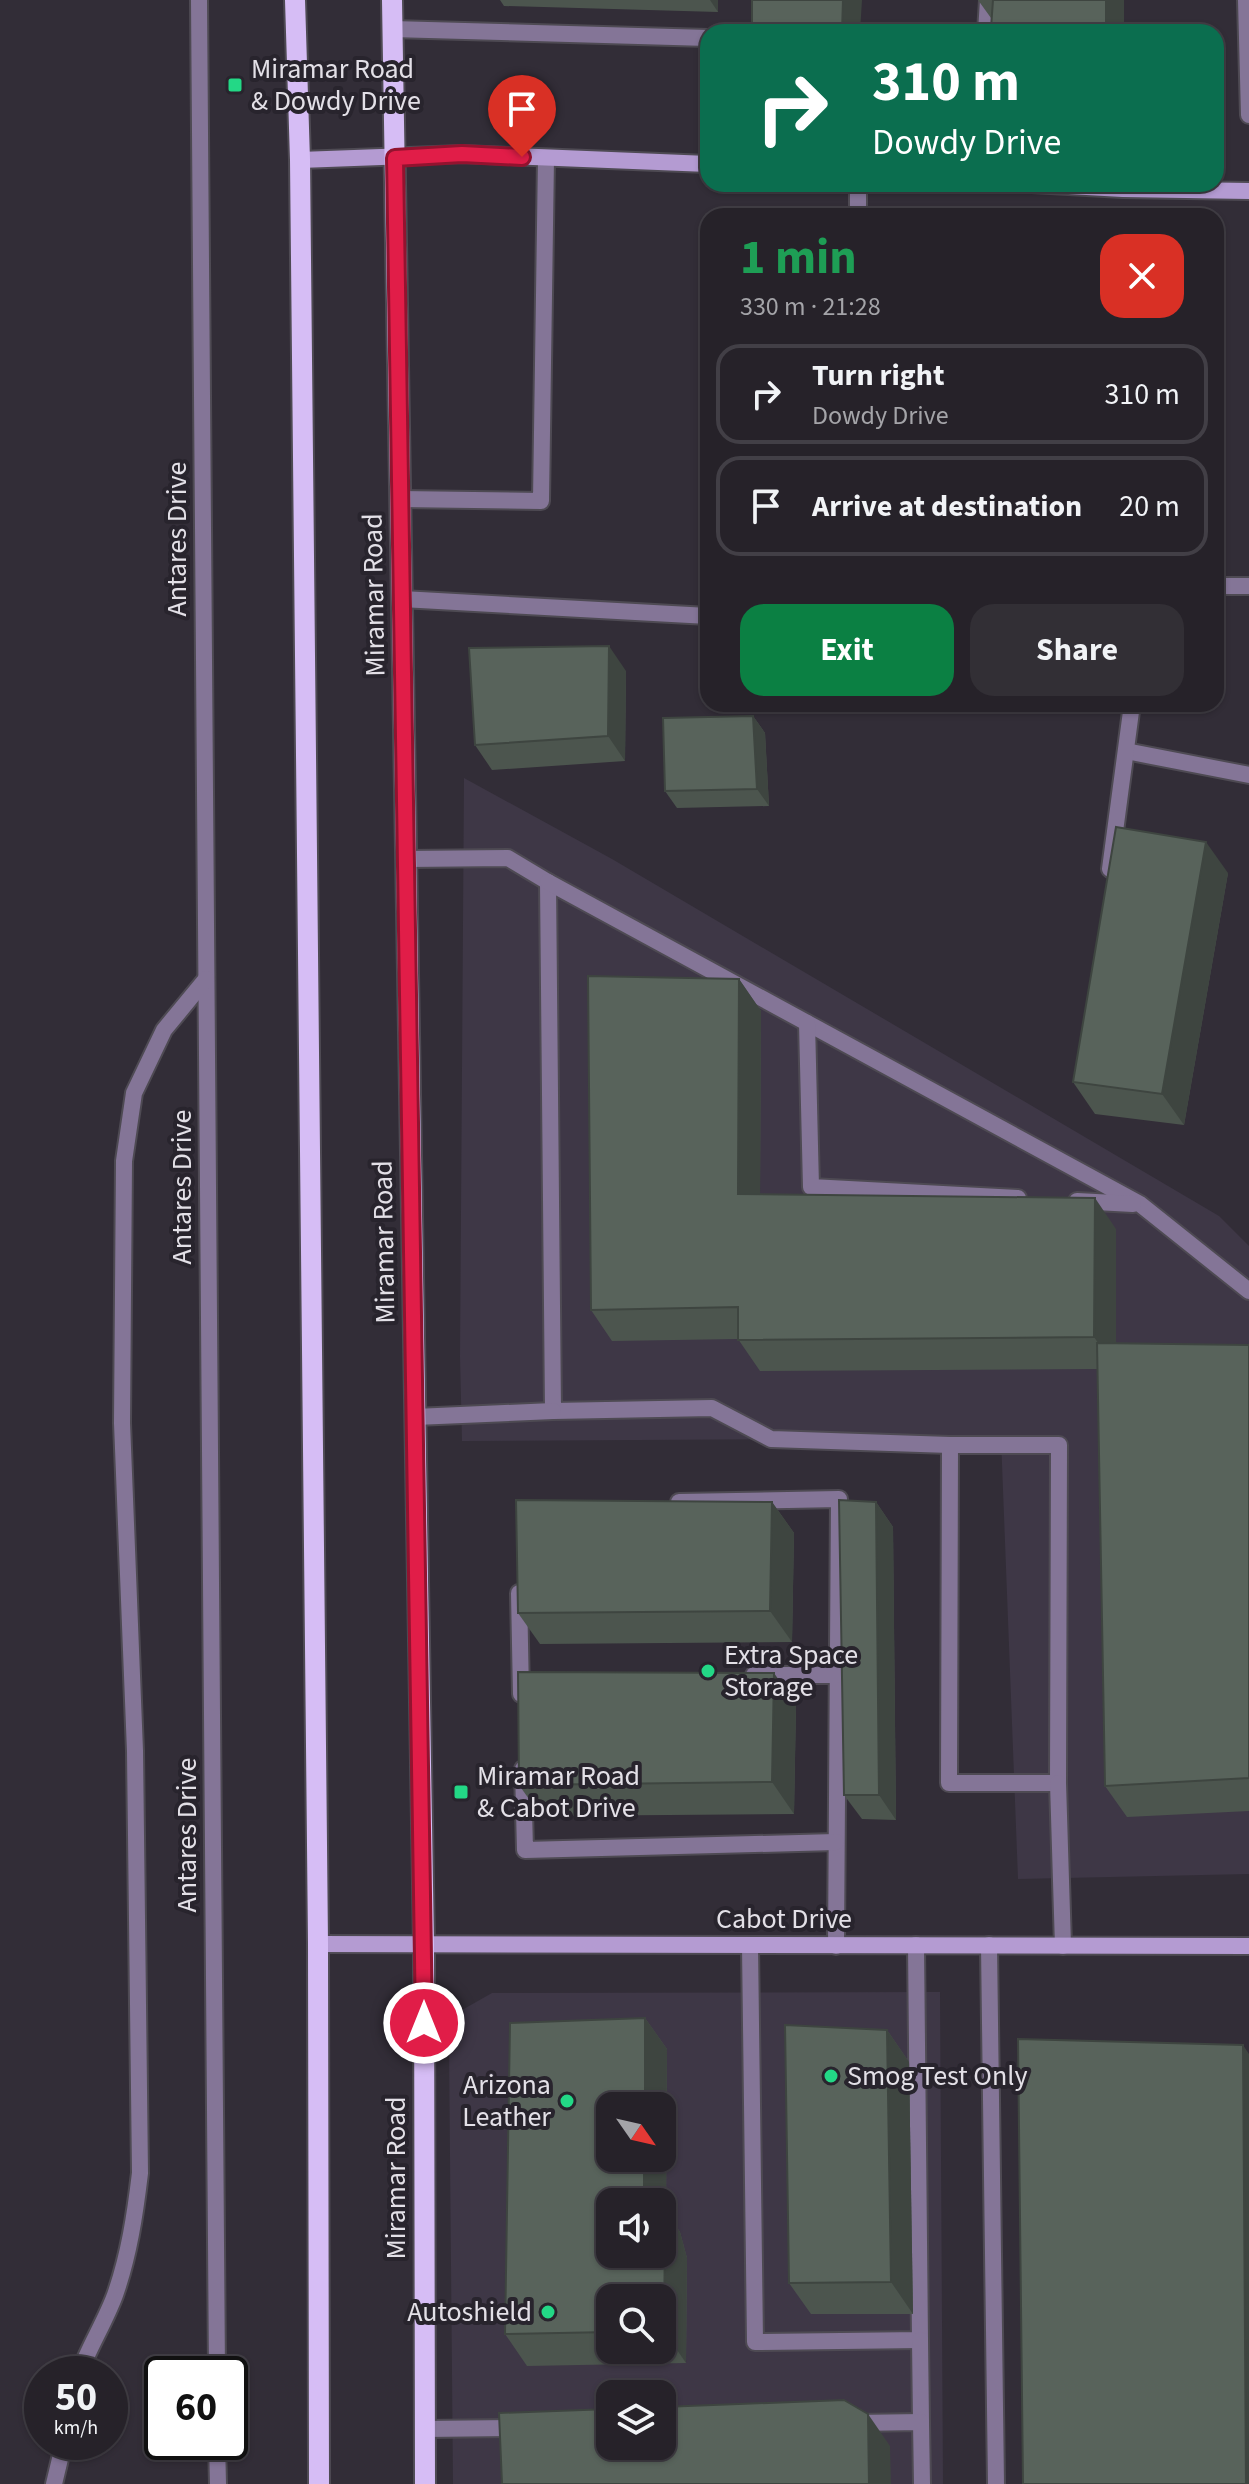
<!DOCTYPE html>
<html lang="en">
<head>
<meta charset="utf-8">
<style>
  body { margin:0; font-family:"Source Sans 3",sans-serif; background:#322f35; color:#f1f3f6; height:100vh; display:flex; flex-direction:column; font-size:30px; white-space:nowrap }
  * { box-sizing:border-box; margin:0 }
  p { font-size:26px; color:#a4a4a8 }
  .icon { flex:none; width:44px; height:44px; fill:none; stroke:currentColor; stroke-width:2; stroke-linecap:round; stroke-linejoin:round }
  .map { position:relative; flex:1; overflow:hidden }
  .panel { position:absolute; left:700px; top:208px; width:524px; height:504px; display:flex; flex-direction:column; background:#262229; border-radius:24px; box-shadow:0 2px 6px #0004,0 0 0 2px #423f46 }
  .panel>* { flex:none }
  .guide { position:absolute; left:700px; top:24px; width:524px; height:168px; border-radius:24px; box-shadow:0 2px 6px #0004,0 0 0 2px #423f46; background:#0b6e4f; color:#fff; overflow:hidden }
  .needle { width:52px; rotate:124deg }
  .buttons { position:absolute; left:596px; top:2092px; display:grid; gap:16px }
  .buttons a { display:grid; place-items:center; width:80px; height:80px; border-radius:16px; background:#262229; box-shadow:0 2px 6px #0004,0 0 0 2px #423f46; font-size:40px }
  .speed { position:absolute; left:24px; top:2356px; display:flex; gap:16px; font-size:40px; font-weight:700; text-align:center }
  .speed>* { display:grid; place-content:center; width:104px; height:104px; border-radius:50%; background:#262229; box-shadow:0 2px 6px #0004,0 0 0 2px #423f46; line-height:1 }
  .speed small { font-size:20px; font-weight:400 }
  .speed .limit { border:4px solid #111; border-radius:12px; background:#fff; color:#111 }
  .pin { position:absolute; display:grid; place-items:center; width:68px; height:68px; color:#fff; margin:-82px -34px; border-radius:50% 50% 50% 0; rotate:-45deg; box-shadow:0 0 8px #0007 }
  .pin .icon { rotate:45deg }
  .me { position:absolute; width:88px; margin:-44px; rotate:0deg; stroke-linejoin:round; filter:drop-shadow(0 0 6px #0008) }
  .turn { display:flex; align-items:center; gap:28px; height:168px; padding:0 40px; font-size:36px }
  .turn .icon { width:104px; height:104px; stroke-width:2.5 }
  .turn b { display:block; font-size:56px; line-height:68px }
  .round { display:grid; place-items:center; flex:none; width:84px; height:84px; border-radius:24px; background:#322f35 }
  .summary { display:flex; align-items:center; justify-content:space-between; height:136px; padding:0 40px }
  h1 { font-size:48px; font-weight:700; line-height:60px; color:#1e9e55 }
  .button { display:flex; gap:16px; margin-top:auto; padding:16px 40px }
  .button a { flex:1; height:92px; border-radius:24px; background:#0b8043; color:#fff; font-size:32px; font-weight:700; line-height:92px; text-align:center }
  .button a+a { background:#322f35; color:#f1f3f6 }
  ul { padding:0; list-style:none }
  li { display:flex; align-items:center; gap:24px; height:100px; margin:0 16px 12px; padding:0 24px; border:4px solid #423f46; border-radius:24px }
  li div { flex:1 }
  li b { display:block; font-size:30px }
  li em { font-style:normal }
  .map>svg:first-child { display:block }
</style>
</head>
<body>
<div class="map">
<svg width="1249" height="2484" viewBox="0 0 1249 2484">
  <rect width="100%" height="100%" fill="#322d37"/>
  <!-- built -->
  <g fill="#3e3746" fill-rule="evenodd">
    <polygon points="464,778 612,859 1219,1216 1249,1246 1249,1874 1018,1879 1001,1438 462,1441 460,1357"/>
    <path d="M 940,1992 L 943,2484 L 453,2484 L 449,2047 L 462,2010 L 492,1993 ZM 610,2106 L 662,2106 L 662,2158 L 610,2158 ZM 610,2202 L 662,2202 L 662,2254 L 610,2254 ZM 610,2298 L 662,2298 L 662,2350 L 610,2350 ZM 610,2394 L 662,2394 L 662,2446 L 610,2446 Z"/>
  </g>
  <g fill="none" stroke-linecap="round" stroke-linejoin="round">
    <defs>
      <g id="lane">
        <polyline points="199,0 217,2374"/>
        <polyline points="1246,0 1249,115"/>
        <polyline points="392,29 708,38"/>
        <polyline points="986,32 988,0"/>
        <polyline points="858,216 858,184"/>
        <polyline points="400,499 541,501 546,158"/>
        <polyline points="1216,586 1249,586"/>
        <polyline points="402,599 708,616"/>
        <polyline points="1126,751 1249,775"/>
        <polyline points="406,859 508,858 548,882 553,1411 712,1408 771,1439 950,1445 1059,1445 1058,1783 949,1783 950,1445"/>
        <polyline points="1110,869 1132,704"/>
        <polyline points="548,882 1140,1204 1249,1291"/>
        <polyline points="807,1023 811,1187 1018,1198"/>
        <polyline points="1077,1201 1133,1204"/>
        <polyline points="415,1417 553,1411"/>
        <polyline points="679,1502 839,1499 836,1946"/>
        <polyline points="519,1593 521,1694"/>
        <polyline points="754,1675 837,1675"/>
        <polyline points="523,1769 525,1850 836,1842"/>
        <polyline points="1058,1783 1063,1946"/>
        <polyline points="750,1945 755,2342 920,2340 916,1945"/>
        <polyline points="989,1945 996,2484"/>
        <polyline points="920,2340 921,2422"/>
        <path d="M 79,2374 C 89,2347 105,2322 115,2295 C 129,2255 135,2215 140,2173 L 135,1751 L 122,1423 L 124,1161 L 134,1093 L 164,1030 L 206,979"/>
        <polyline points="856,2423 921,2422 922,2484"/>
        <polyline points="425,2429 519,2428"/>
        <polyline points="217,2442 218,2484"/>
        <polyline points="54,2484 64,2442"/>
      </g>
      <g id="secondary">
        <polyline points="300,160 462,154 708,164"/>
        <polyline points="1032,184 1123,189 1249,191"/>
        <polyline points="318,1944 1249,1946"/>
      </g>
      <g id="primary">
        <polyline points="295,0 300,160 318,1944 319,2484"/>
        <polyline points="392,0 424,1945 425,2484"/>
      </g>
    </defs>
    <!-- lane casing -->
    <use href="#lane" stroke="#4e4a53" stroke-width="20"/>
    <!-- secondary casing -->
    <use href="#secondary" stroke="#4e4a53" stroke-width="20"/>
    <!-- primary casing -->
    <use href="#primary" stroke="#4e4a53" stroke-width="24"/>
    <!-- lane -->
    <use href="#lane" stroke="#847597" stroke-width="16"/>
    <!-- secondary -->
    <use href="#secondary" stroke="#b49bd2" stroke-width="16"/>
    <!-- primary -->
    <use href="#primary" stroke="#d6bdf5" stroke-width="20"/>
  </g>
  <!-- wall -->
  <g fill="#4c554e" fill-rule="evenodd">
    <polygon points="500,0 718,0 718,12 504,6"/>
    <polygon points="978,0 1124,0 1124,32 994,32 991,28 991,18"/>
    <polygon points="626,671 625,761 492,770 475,745"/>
    <polygon points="753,716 765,733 769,806 677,808 665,791"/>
    <polygon points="1228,873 1184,1125 1095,1114 1073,1082"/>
    <polygon points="739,979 761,1011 760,1194 1116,1229 1116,1343 1249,1345 1249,1811 1127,1817 1105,1786 1098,1369 760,1371 738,1339 612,1341 591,1310"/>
    <polygon points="772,1502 794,1533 792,1642 540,1644 518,1613"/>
    <polygon points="876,1502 893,1527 896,1820 862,1819 844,1795"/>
    <polygon points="796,1705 794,1814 541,1816 519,1785"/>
    <path d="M 645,2018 L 667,2049 L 666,2211 L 680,2232 L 687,2258 L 686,2363 L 527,2366 L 505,2334 ZM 610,2298 L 662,2298 L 662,2350 L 610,2350 Z"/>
    <polygon points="887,2030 909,2062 913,2314 811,2314 789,2283"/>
  </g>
  <!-- shaded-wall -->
  <g fill="#3e4540">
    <polygon points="710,0 718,0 718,12"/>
    <polygon points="843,0 862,0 860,32 842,32"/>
    <polygon points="1106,0 1124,0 1124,32 1108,32 1106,29"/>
    <polygon points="609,646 626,671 625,761 608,736"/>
    <polygon points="753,716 765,733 769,806 757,789"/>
    <polygon points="1206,842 1228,873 1184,1125 1162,1094"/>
    <polygon points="739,979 761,1011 760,1226 738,1194"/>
    <polygon points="1095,1198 1116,1229 1116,1369 1094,1337"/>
    <polygon points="772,1502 794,1533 792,1642 770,1611"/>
    <polygon points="876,1502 893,1527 896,1820 879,1795"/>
    <polygon points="774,1673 796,1705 794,1814 772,1782"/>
    <polygon points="645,2018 667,2049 666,2211 680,2232 687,2258 686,2363 664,2331 662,2202 647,2202 644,2197 644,2158 662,2158 662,2106 645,2106"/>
    <polygon points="887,2030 909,2062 913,2314 891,2282"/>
    <polygon points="1243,2045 1249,2054 1249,2484 1246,2484"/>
    <polygon points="868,2414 890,2446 891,2484 869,2484"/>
  </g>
  <!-- building -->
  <g fill="#58635b" stroke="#3e4540" stroke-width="2">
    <polygon points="752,0 843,0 842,32 752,32"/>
    <polygon points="993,0 1106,0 1106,29 991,28"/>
    <polygon points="609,646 608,736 475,745 469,648"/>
    <polygon points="753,716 757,789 665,791 663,718"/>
    <polygon points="1116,827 1206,842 1162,1094 1073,1082"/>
    <polygon points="588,976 739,979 738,1194 1095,1198 1094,1337 738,1340 738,1307 591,1310"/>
    <polygon points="1097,1343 1249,1345 1249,1778 1105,1786"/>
    <polygon points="516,1500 772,1502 770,1611 518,1613"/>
    <polygon points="839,1500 876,1502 879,1795 844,1795"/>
    <polygon points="518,1672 774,1673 772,1782 519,1785"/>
    <polygon points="645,2018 645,2106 610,2106 610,2158 644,2158 644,2197 658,2200 659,2202 610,2202 610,2254 662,2254 662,2215 665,2226 664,2331 662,2331 662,2298 610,2298 610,2332 505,2334 510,2023"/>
    <polygon points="785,2025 887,2030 891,2282 789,2283"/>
    <polygon points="1018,2039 1243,2045 1246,2484 1023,2484"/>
    <polygon points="844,2400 868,2414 869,2484 502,2484 499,2413 610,2409 610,2446 662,2446 662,2407"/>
  </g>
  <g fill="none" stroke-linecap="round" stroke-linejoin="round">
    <defs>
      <polyline id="route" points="424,2023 395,158 462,154 522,157"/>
    </defs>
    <!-- route casing -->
    <use href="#route" stroke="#92132f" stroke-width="20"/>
    <!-- route -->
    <use href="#route" stroke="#e11d48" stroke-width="14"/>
  </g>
  <!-- markers -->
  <g fill="#23d886" stroke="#28242d" stroke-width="3">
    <rect x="227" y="77" width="16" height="16" rx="4"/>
    <circle cx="708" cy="1671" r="8"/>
    <rect x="453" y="1784" width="16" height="16" rx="4"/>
    <circle cx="831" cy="2076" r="8"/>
    <circle cx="567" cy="2101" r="8"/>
    <circle cx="548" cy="2312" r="8"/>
  </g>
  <g text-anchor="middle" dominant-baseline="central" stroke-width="8" stroke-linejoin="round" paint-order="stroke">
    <!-- poi labels -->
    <g font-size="28" fill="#e3e0e7" stroke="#28242d" text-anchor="start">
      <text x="251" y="69">Miramar Road<tspan x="251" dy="32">&amp; Dowdy Drive</tspan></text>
      <text x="724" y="1655">Extra Space<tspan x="724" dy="32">Storage</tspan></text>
      <text x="477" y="1776">Miramar Road<tspan x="477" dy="32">&amp; Cabot Drive</tspan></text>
      <text x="847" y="2076">Smog Test Only</text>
      <text x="551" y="2085" text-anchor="end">Arizona<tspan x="551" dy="32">Leather</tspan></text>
      <text x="532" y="2312" text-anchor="end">Autoshield</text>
    </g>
    <!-- street labels -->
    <g font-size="28" fill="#e3e0e7" stroke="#28242d">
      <text transform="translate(177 539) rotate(-90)">Antares Drive</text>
      <text transform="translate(374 595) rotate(-91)">Miramar Road</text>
      <text transform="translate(182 1187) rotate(-90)">Antares Drive</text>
      <text transform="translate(384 1242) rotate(-91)">Miramar Road</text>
      <text transform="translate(187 1835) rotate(-90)">Antares Drive</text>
      <text x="784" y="1919">Cabot Drive</text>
      <text transform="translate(396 2178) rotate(-90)">Miramar Road</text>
    </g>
  </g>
</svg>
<div class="buttons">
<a><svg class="needle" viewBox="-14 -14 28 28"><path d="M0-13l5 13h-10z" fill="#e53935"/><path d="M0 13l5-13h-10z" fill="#a4a4a8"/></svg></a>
<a><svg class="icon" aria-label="sound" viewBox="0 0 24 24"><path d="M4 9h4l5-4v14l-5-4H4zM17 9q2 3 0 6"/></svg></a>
<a><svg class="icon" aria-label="search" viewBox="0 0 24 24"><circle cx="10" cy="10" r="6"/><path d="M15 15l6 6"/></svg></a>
<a><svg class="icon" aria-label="layers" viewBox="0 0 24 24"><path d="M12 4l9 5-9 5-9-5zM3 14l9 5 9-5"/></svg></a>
</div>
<div class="speed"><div>50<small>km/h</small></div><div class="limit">60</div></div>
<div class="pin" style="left:522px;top:157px;background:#d93025"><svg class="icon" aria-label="arrive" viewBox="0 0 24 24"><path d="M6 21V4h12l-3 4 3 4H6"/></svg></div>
<svg class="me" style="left:424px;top:2023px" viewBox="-20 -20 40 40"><circle r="17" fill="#e11d48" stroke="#fff" stroke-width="3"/><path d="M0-11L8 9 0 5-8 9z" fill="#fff"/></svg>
<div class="guide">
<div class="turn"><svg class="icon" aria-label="right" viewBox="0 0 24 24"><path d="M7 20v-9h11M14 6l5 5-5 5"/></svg><div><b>310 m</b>Dowdy Drive</div></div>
</div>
<section class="panel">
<div class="summary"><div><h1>1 min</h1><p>330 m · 21:28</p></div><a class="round" style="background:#d93025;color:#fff"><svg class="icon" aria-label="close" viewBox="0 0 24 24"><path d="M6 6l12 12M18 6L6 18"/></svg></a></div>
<ul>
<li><svg class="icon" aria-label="right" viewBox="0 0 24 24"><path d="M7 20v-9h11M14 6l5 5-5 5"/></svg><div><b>Turn right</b><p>Dowdy Drive</p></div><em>310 m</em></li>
<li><svg class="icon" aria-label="arrive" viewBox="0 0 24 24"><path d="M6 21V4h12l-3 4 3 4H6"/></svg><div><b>Arrive at destination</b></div><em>20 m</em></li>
</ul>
<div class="button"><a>Exit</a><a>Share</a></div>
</section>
</div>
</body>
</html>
